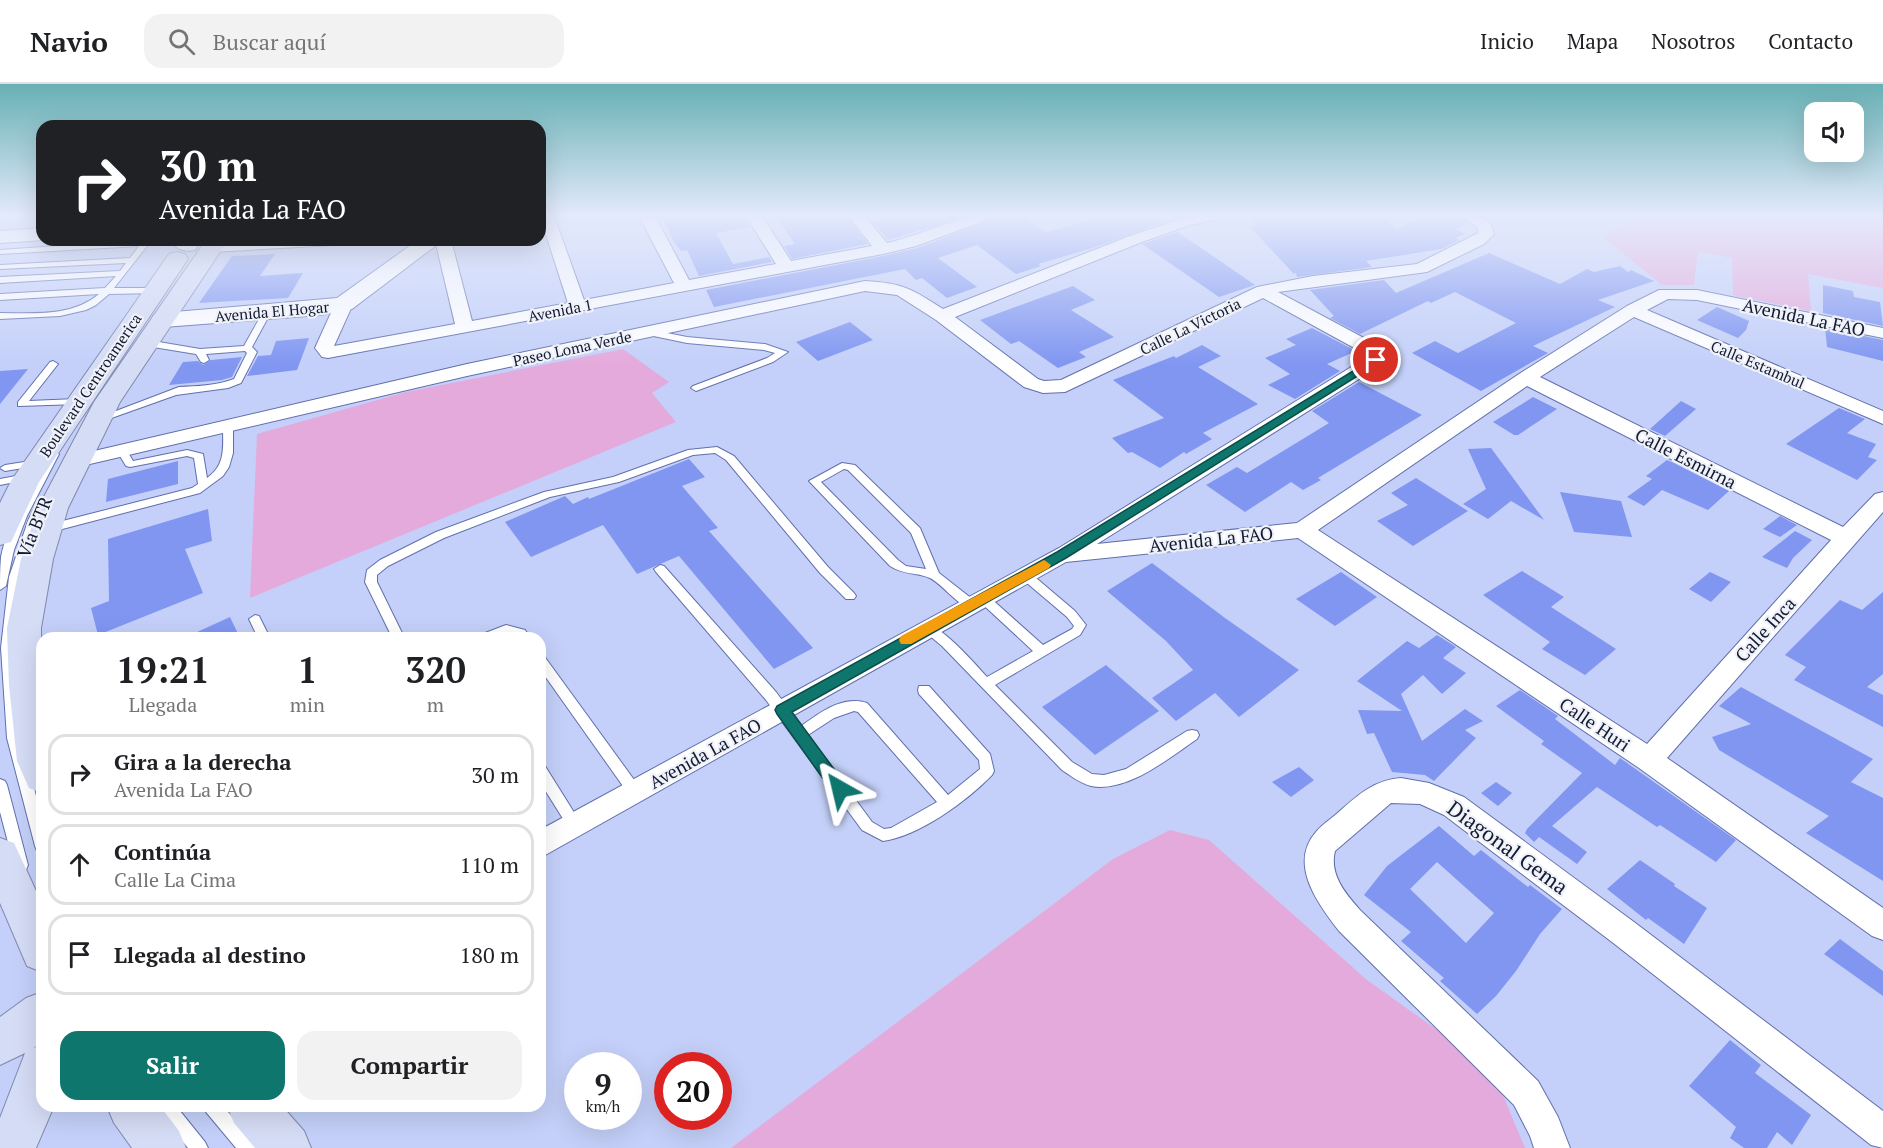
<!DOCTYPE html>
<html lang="es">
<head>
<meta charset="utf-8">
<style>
  body { margin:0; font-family:"PT Serif",serif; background:#f2f2f2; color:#202124; height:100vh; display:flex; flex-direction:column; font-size:22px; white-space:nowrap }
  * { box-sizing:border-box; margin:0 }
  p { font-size:20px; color:#757577 }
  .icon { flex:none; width:33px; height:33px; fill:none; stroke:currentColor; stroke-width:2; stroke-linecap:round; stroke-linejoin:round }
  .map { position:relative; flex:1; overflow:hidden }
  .drawer { position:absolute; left:36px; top:548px; width:510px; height:480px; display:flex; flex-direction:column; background:#fff; border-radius:18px; box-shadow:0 6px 24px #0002 }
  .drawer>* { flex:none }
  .guide { position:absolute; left:36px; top:36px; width:510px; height:126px; border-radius:18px; box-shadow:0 6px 24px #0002; background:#202124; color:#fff; overflow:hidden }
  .tools { position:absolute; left:1804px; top:18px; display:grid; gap:12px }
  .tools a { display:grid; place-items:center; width:60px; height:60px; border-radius:12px; background:#fff; box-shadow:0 6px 24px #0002; font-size:30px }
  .speed { position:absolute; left:564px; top:968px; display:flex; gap:12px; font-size:30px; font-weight:700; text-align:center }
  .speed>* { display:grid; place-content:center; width:78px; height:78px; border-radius:50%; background:#fff; box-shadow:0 6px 24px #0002; line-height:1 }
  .speed small { font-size:15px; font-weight:400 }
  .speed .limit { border:9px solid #d22; background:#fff; color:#111 }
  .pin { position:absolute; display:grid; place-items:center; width:51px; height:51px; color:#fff; margin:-26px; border:3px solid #fff; border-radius:50%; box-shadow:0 2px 6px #0007 }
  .me { position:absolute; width:66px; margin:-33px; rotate:323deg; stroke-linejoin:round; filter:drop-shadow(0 0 4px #0008) }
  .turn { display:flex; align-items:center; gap:21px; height:126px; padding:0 24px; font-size:27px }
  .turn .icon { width:78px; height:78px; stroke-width:2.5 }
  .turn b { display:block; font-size:42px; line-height:51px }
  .eta { display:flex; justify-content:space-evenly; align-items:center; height:102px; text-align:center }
  .eta b { font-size:36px; font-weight:800; line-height:42px }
  .primary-button { display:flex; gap:12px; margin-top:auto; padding:12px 24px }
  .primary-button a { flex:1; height:69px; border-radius:18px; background:#0f766e; color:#fff; font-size:24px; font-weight:800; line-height:69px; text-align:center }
  .primary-button a+a { background:#f2f2f2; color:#202124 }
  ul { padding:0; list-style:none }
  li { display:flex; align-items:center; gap:18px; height:81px; margin:0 12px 9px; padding:0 12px; border:3px solid #e0e0e0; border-radius:18px }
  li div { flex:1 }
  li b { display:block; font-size:22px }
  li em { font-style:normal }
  header { display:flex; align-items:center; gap:36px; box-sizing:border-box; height:84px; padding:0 30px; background:#fff; border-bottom:2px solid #e0e0e0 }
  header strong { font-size:28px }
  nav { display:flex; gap:33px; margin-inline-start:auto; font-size:21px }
  .search { width:420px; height:54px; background:#f2f2f2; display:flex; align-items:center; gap:15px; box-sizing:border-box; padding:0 21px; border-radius:18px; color:#757577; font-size:22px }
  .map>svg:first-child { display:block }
</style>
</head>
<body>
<header>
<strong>Navio</strong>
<div class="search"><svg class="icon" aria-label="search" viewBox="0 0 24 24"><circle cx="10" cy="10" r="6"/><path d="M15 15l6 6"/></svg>Buscar aquí</div>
<nav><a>Inicio</a><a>Mapa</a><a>Nosotros</a><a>Contacto</a></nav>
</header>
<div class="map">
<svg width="1883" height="1064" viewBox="0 0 1883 1064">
  <rect width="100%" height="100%" fill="#c4d0f9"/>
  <!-- green -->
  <g fill="#e4aadb">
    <polygon points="1639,132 1883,132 1883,204 1808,190 1811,227 1733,211 1732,174 1698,167 1694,201 1662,201 1603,153"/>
    <polygon points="623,265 669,298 652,309 676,338 250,514 257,350 406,308"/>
    <polygon points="1170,746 1209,756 1367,896 1492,985 1525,1064 731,1064 1113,775"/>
  </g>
  <!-- building -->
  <g fill="#8096f1" fill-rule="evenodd">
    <polygon points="662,132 744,132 750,143 716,149 733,180 769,173 772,178 699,192 687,166 681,167 674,158"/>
    <polygon points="776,132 847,132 868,160 792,175 784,162 795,160"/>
    <polygon points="907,132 968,132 888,156 873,138"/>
    <polygon points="1017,132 1022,132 1046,148 1107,132 1155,132 1164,138 1096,163 1038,180 1041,182 1016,190 977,161 938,174 977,203 947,214 922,194 916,196 905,185 714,223 706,206 883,172 917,164 991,136 1000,133 1004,136"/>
    <polygon points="1248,132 1383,132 1396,145 1427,132 1461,132 1468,139 1455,145 1465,150 1455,154 1460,156 1441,165 1366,177 1372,183 1297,193 1296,189 1294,190 1250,143 1257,142"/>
    <polygon points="1178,148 1255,201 1219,213 1142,160"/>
    <polygon points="1489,169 1560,200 1587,185 1594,188 1620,182 1628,188 1631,186 1654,197 1598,216 1615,223 1533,262 1548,269 1481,307 1412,269 1435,257 1458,269 1516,239 1455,208 1431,219 1428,217 1360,250 1330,234 1334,232 1310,206 1384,196 1396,209"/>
    <polygon points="275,170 260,192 303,189 288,214 199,219 232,172"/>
    <polygon points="1823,201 1853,207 1854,213 1880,218 1883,242 1823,229"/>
    <polygon points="1073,202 1095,216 1071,226 1114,253 1079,268 1086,273 1058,284 1019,257 1011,260 980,236"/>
    <polygon points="1717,223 1749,237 1746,246 1738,254 1697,236"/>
    <polygon points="850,238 873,256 818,277 796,258"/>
    <polygon points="1312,244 1356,267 1327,280 1340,287 1295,315 1268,301 1290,290 1265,274 1296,261 1286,255"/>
    <polygon points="1825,244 1883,256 1883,277 1827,263"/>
    <polygon points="309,254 297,286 247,292 258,272 271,271 276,257"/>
    <polygon points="1202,261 1221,272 1198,283 1258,320 1203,349 1212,355 1186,370 1184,368 1160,384 1132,368 1128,369 1112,354 1164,334 1113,296 1174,272 1176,274"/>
    <polygon points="242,273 232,293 222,296 169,301 183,278 198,277 203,281 211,276"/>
    <polygon points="28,285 0,320 0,287"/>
    <polygon points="1359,298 1422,331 1318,394 1321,396 1303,406 1291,398 1245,428 1206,401 1237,383 1247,389 1329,339 1312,327"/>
    <polygon points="1533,313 1557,325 1518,351 1514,351 1493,338"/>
    <polygon points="1681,317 1696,325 1665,352 1650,345"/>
    <polygon points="1839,324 1865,335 1847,349 1876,360 1868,373 1877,376 1857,396 1786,360"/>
    <polygon points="1491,364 1544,436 1511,417 1488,435 1463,420 1486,405 1468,365"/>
    <polygon points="689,375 705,393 682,402 718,444 709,447 813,564 774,585 679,472 637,490 603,441 531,473 505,438 565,412 573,420 588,413 589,415"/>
    <polygon points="1667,376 1674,379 1729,407 1708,426 1662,406 1644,422 1627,413 1652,395 1646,392"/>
    <polygon points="178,377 178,400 106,418 108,395"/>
    <polygon points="1416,394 1468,427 1413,462 1377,437 1408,421 1391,409"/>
    <polygon points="1560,408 1621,417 1632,453 1574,448"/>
    <polygon points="208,425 212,457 185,465 203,509 98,551 91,524 109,517 108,455"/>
    <polygon points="1780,432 1797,441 1780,453 1763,445"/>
    <polygon points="1795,447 1812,456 1793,474 1787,484 1762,473"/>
    <polygon points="1152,479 1225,534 1299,586 1239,633 1215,609 1176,637 1152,614 1193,586 1166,557 1107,507"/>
    <polygon points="1522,487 1564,513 1551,523 1616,565 1585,591 1542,565 1550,558 1483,511"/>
    <polygon points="1341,488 1377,513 1335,542 1296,515"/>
    <polygon points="1710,488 1731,498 1711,518 1689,505"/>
    <polygon points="1883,508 1883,590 1867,603 1883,611 1883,643 1794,596 1806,583 1785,571 1840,516 1862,526"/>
    <polygon points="230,533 240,554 184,554"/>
    <polygon points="1437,551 1456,563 1443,574 1466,589 1442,610 1423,591 1401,610 1422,657 1465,625 1483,637 1465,646 1476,654 1434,697 1425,691 1392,688 1374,649 1367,650 1358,626 1402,627 1357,597 1407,557 1419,564"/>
    <polygon points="1106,581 1159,627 1095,671 1042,623"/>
    <polygon points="1741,603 1873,675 1851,698 1883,714 1883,797 1806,749 1829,732 1719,666 1712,653 1751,640 1719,622"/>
    <polygon points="1520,606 1558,632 1555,635 1615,681 1620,674 1736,756 1716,778 1660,741 1657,743 1597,703 1552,742 1587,768 1577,780 1539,753 1534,758 1525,749 1527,745 1582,689 1541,660 1544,657 1496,622"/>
    <polygon points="1299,683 1314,696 1291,713 1272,698"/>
    <polygon points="1496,698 1512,709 1498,722 1481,709"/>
    <path d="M 1439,742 L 1474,772 L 1481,766 L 1528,803 L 1530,801 L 1562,825 L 1540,850 L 1516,887 L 1496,912 L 1477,930 L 1440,897 L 1444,894 L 1401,857 L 1411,848 L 1364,811 L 1387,782 ZM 1437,778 L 1494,829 L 1466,859 L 1410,805 Z"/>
    <polygon points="1640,776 1675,800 1674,802 1707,824 1684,860 1648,834 1646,836 1607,805"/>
    <polygon points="1840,855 1883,887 1883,912 1824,870"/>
    <polygon points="1730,956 1761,981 1755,989 1811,1031 1792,1061 1777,1048 1767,1064 1744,1064 1730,1054 1736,1043 1689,1002"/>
  </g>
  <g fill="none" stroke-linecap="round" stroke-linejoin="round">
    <defs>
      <g id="lane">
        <path d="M 129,157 L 145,158 L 147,162 L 114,204 L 154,204 L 158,207 L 157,209 L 109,210 L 96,221 L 86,226 L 60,232 L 0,235 L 0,229 C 34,229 72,233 99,210 L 0,216 L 0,210 L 105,204 L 116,192 L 0,199 L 0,193 L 120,187 L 126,179 L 0,185 L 0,181 L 130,174 L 139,162 L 0,170 L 0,166 Z"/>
        <path d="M 267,225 L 271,228 L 252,263 L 257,268 L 241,299 L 228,304 L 176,311 L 103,337 L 97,337 L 95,335 L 179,303 C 196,302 216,302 234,295 L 247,269 L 245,267 L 206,270 L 209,276 L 204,279 L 201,278 L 196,270 L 147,262 L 142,259 L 147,256 L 200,265 L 244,262 L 263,228 Z"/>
        <polygon points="647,245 687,253 765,260 788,268 773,278 696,307 691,304 693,302 767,274 775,269 764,266 687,259 644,250 643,248"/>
        <polygon points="53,277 58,280 29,317 77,315 82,318 80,320 18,322 18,318 50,278"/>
        <path d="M 228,339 L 233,342 L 233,369 L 229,383 L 223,392 L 200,409 L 47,449 L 41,445 L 47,441 L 192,404 L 198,400 L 194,374 L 187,372 L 130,383 L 126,382 L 117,367 L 122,364 L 126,365 L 133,377 L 187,366 L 203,370 L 207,394 C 226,381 223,363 223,342 Z"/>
        <polygon points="717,363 734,372 828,483 854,509 856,512 854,515 846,515 820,489 726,376 715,369 693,371 619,398 550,413 444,454 388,482 377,491 377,498 402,549 400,554 387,554 390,549 365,498 367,486 380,476 436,448 544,408 613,393 688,366"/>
        <path d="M 54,367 L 59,370 L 27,432 L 14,466 L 6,502 L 0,506 C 0,495 0,484 1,473 C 7,440 33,400 49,370 Z"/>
        <polygon points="37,376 42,379 41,381 5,387 0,384 5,381"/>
        <path d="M 842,379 L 855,381 L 920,444 L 939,489 L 976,518 L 978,521 L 976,524 C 962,528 943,500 930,494 C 916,488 903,491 890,482 L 809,397 ZM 844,385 L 848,386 L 911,449 L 926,485 L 906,482 L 898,476 L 821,398 Z"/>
        <polygon points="26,390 30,391 31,393 30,395 0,401 0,395"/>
        <polygon points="42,414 47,418 38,437 21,493 13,564 21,654 42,735 42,768 37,767 35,762 7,654 1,564 9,493 28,437 38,416"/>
        <path d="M 660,481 L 664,482 L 776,608 L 801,642 C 820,629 842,611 867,619 L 948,711 L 980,685 L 979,676 L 919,610 L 918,606 L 919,602 L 929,602 L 990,670 L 994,687 L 992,691 C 967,717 919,752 883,757 L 862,746 L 766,616 L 656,488 L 654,485 ZM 854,627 L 858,628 L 937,718 L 891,744 L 884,745 L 872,738 L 808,651 L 834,634 Z"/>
        <path d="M 1025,487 L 1029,488 L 1075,527 L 1086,541 L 1080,551 L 995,601 L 1072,678 L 1092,690 L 1104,691 L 1126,685 L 1187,647 L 1192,646 L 1197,647 L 1199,651 L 1197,655 C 1169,674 1127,709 1091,702 C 1080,699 1071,692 1062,686 L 942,562 L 924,547 L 922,544 L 924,541 C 938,537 976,581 987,593 L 1033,567 L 979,517 L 977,514 L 979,511 L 987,511 L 1043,561 L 1072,545 L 1074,542 L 1067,533 L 1021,494 L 1019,491 L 1021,488 Z"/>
        <polygon points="255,531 259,532 270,554 258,554 249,535"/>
        <polygon points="506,541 525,546 530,554 517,554 506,551 499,554 478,554 480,551"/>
        <polygon points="540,570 544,572 640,704 642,708 640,712 635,714 630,712 540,585"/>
        <polygon points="540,680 545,682 580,738 582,742 580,746 575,748 570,746 540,698"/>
        <polygon points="0,695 5,697 7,701 28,781 26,786 21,788 16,786 14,781 0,728"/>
        <polygon points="156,1022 176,1022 205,1058 208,1064 188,1064 159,1028"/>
        <polygon points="203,1022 223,1022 253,1058 256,1064 236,1064 206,1028"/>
      </g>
      <g id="street">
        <path d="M 540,132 L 554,132 L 584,216 L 674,199 L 639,132 L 655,132 L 689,196 L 776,180 L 746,132 L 762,132 L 791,177 L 872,162 L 849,132 L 865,132 L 887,159 C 922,151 955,132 992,132 L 989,135 L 916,162 L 883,170 L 328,274 L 322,273 L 315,264 L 335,220 L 338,216 L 350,216 L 353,220 L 334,262 L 455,240 L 435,156 L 451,156 L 472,237 L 568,219 Z"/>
        <path d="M 1189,132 L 1222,132 L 1219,135 L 1190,141 L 1142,158 L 955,233 L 1038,295 L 1044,297 L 1061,296 L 1257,203 L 1313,192 L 1417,180 L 1478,149 L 1477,143 L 1463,132 C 1480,132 1490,132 1494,150 L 1484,160 L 1427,188 L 1278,208 L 1375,260 L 1388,271 L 1383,280 L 1097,460 L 1297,439 L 1519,290 L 1627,222 L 1659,206 L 1697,206 L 1883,244 L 1883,254 L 1697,216 L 1668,215 L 1647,226 L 1883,327 L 1883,340 L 1634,233 L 1540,293 L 1843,443 L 1875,410 L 1883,408 L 1883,428 L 1667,674 L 1883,824 L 1883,856 L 1872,852 L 1639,684 L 1298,454 L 1066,478 L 540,774 L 540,746 L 1059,464 L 1369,272 L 1263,214 L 1065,308 L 1043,309 L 1024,303 L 936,236 L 897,211 L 865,207 L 467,292 L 77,383 L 70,382 L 67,377 L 70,372 L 77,371 L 467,280 L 865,197 C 903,199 912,205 943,225 L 1130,152 ZM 1527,302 L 1831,456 L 1647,660 L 1318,446 Z"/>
        <polygon points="251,156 342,156 334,161 212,168 204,163 212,158"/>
        <path d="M 1401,694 L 1429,699 L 1464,713 L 1634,838 L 1883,1027 L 1883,1064 L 1871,1061 L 1612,858 L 1444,731 L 1420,720 L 1391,719 L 1335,767 C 1329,791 1346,810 1361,827 L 1538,997 L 1558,1033 L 1570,1064 L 1534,1064 L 1530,1052 L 1514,1021 L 1339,847 C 1318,820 1288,780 1316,748 C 1323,739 1333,734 1341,726 C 1359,710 1375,696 1401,694 Z"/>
      </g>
      <g id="secondary">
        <polygon points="42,144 42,156 44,156 0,159 0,147"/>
        <path d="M 170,156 L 194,156 L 198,161 L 195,166 C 184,168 177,166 170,156 Z"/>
        <polygon points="418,156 443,156 352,225 320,231 163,243 154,241 151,236 154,231 163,229 337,214"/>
      </g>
      <g id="primary">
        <polygon points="206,156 228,156 120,318 68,424 53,475 41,544 42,709 29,704 17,677 9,601 7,544 21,475 38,424 94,318"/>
        <polygon points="177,168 185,170 188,175 39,398 11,458 0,461 0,419 11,397 169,170"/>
        <polygon points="0,754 14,759 42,820 42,888 27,882 0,819"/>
        <polygon points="42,908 42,959 33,964 42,961 42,1022 54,1022 36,1064 0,1064 0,1034 25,969 0,981 0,933 26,914"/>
        <polygon points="107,1022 160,1022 179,1047 186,1064 132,1064 114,1039"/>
        <polygon points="227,1022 282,1022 304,1047 311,1064 255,1064 234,1039"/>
      </g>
    </defs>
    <!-- lane casing -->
    <use href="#lane" stroke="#606fac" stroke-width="2"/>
    <!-- street casing -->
    <use href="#street" stroke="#606fac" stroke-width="2"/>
    <!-- secondary casing -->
    <use href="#secondary" stroke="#606fac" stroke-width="2"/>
    <!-- primary casing -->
    <use href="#primary" stroke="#7f89ac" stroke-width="2"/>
    <!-- lane -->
    <use href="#lane" fill="#fff" fill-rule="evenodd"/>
    <!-- street -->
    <use href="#street" fill="#fff" fill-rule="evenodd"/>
    <!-- secondary -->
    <use href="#secondary" fill="#fff" fill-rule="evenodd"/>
    <!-- primary -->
    <use href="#primary" fill="#d5dcf5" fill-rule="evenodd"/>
  </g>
  <!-- sky -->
  <linearGradient id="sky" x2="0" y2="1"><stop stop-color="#67b0b4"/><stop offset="0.47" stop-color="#e4eafc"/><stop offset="1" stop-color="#e4eafc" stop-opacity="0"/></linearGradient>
  <rect width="1883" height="281" fill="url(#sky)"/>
  <!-- route -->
  <polygon fill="#0f766e" stroke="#0a4d48" stroke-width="1.5" points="1376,273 1381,276 1380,278 1066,474 792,628 845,700 848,705 845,710 840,712 834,710 777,630 775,626 777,622 1057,468"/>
  <!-- slow -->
  <polygon fill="#f59e0b" points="1044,476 1051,481 1049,484 911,560 901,560 899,556 901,552"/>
  <g text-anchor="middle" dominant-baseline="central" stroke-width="4.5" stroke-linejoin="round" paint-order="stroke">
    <!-- far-street labels -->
    <g font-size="15" fill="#141a32" stroke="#f0f2f9">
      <text transform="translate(560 226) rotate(-11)">Avenida 1</text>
      <text transform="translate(272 227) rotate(-5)">Avenida El Hogar</text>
      <text transform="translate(1190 242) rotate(-26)">Calle La Victoria</text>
      <text transform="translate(572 264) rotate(-12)">Paseo Loma Verde</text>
      <text transform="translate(1758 280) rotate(23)">Calle Estambul</text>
      <text transform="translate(90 301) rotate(-56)">Boulevard Centroamerica</text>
    </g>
    <!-- street labels -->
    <g font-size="18" fill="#141a32" stroke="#f0f2f9">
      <text transform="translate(1804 233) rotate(12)">Avenida La FAO</text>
      <text transform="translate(1686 374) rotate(27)">Calle Esmirna</text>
      <text transform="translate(34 443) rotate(-68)">Vía BTR</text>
      <text transform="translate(1211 455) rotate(-6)">Avenida La FAO</text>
      <text transform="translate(1765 545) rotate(-48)">Calle Inca</text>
      <text transform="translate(1595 640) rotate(34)">Calle Huri</text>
      <text transform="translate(705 669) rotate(-29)">Avenida La FAO</text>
    </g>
    <!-- near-street labels -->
    <g font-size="21" fill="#141a32" stroke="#f0f2f9">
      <text transform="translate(1508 763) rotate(36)">Diagonal Gema</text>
    </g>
  </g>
</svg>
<div class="tools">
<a><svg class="icon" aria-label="sound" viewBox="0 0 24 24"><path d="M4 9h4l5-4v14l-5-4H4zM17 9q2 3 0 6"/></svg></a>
</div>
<div class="speed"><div>9<small>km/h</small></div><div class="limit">20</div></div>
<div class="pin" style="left:1376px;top:276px;background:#d93025"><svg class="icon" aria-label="arrive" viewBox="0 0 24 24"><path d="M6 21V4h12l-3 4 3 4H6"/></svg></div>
<svg class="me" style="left:840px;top:705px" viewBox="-20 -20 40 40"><path d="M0-17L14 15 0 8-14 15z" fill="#0f766e" stroke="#fff" stroke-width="4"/></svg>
<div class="guide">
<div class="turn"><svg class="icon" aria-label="right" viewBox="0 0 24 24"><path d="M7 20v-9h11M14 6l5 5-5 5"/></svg><div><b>30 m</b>Avenida La FAO</div></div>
</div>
<section class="drawer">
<div class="eta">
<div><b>19:21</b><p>Llegada</p></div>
<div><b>1</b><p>min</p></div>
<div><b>320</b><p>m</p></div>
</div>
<ul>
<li><svg class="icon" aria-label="right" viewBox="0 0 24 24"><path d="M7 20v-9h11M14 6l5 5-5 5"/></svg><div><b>Gira a la derecha</b><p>Avenida La FAO</p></div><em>30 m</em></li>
<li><svg class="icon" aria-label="ahead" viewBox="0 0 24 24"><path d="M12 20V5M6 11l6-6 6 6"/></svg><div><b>Continúa</b><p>Calle La Cima</p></div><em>110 m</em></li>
<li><svg class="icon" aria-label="arrive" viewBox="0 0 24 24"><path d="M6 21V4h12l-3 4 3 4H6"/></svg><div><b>Llegada al destino</b></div><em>180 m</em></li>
</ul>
<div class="primary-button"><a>Salir</a><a>Compartir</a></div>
</section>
</div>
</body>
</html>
